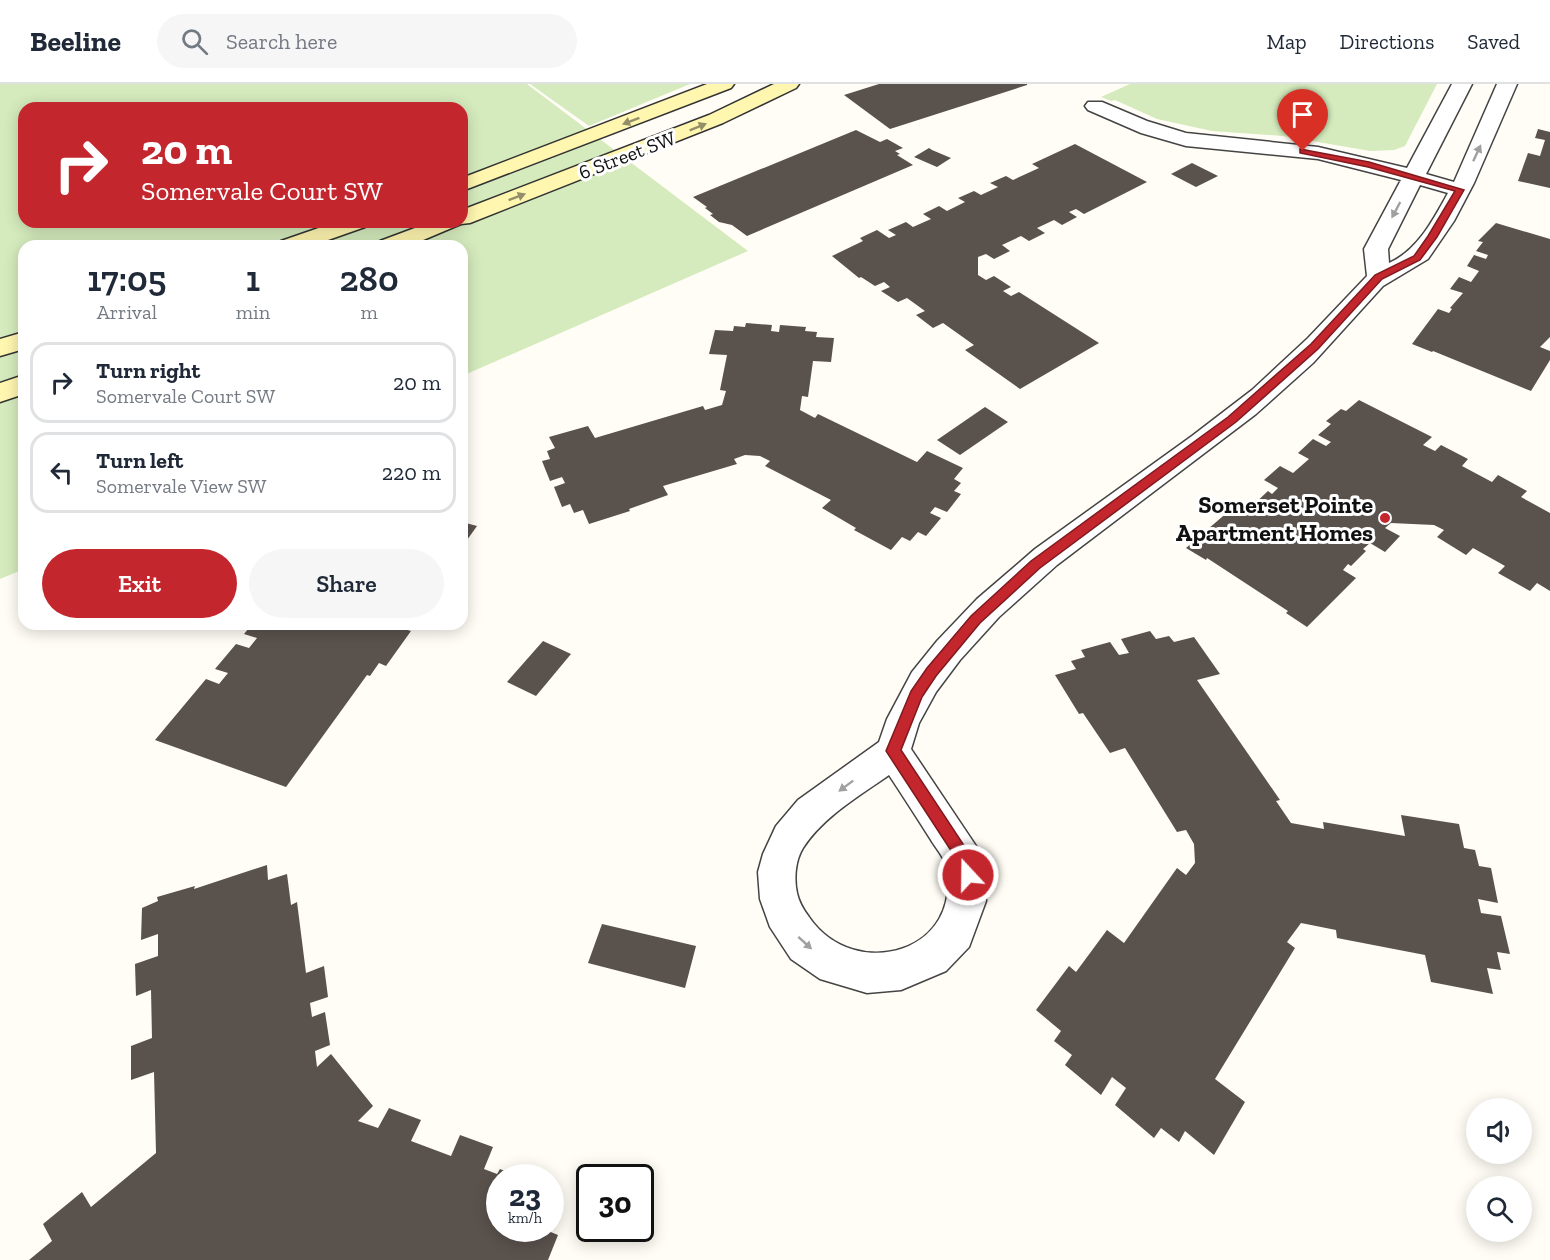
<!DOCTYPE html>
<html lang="en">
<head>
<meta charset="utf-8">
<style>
  body { margin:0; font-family:"Zilla Slab",serif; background:#f6f6f7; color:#1f2937; height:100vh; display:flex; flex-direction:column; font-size:22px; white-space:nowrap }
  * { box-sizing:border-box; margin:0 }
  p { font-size:20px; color:#747a83 }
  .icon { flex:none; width:33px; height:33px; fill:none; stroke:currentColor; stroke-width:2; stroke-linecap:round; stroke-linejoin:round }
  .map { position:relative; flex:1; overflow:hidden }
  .side { position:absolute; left:18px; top:156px; width:450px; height:390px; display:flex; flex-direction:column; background:#fff; border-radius:18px; box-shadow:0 3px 15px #0003 }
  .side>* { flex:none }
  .top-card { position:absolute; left:18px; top:18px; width:450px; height:126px; border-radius:18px; box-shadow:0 3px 15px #0003; background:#c4262e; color:#fff; overflow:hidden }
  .buttons { position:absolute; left:1466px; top:1014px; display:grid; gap:12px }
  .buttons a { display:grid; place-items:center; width:66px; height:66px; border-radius:50%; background:#fff; box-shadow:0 3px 15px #0003; font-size:30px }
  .speed { position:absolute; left:486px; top:1080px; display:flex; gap:12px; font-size:30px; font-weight:700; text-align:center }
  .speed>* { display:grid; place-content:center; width:78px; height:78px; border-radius:50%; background:#fff; box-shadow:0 3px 15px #0003; line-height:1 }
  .speed small { font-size:15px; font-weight:400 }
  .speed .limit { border:3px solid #111; border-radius:9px; background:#fff; color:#111 }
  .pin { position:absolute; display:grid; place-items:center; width:51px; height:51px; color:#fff; margin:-62px -26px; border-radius:50% 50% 50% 0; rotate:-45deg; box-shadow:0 0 6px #0007 }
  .pin .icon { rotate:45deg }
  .me { position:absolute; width:66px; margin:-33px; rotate:339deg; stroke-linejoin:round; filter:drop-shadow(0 0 4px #0008) }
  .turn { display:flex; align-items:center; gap:21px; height:126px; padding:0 24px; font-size:27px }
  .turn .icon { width:78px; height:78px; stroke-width:2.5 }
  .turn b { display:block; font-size:42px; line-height:51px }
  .eta { display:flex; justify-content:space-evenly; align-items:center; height:102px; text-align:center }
  .eta b { font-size:36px; font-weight:600; line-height:42px }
  .primary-button { display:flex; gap:12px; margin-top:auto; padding:12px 24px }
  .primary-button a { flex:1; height:69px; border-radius:36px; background:#c4262e; color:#fff; font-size:24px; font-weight:600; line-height:69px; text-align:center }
  .primary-button a+a { background:#f6f6f7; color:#1f2937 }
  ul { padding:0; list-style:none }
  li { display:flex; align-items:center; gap:18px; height:81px; margin:0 12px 9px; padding:0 12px; border:3px solid #e0e1e3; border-radius:18px }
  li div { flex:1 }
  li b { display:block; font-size:22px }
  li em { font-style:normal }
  header { display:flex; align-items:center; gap:36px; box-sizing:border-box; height:84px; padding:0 30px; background:#fff; border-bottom:2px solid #e0e1e3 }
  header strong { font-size:28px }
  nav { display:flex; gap:33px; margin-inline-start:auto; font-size:21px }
  .search { width:420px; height:54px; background:#f6f6f7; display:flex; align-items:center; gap:15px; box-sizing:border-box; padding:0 21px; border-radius:33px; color:#747a83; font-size:22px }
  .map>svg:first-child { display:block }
</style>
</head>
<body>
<header>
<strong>Beeline</strong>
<div class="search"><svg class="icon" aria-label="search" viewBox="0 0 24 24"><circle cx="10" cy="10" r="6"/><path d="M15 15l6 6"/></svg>Search here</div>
<nav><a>Map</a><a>Directions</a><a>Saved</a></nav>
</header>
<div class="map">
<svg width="1550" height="1176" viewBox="0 0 1550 1176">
  <rect width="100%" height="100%" fill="#fffdf5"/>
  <!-- green -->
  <g fill="#d5ebbd" fill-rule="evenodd">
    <path d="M 0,0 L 527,0 L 748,167 L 462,292 L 462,162 L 24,162 L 24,485 L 0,495 ZM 24,24 L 462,24 L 462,138 L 24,138 Z"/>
    <polygon points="530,0 690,0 589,42"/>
    <polygon points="1130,0 1437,0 1405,62 1394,66 1370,67 1283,52 1212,47 1157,35 1115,16 1111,17 1101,13"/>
  </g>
  <!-- building -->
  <g fill="#5a524d">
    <polygon points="879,0 1027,0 1027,1 890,45 844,11"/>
    <polygon points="1538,45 1550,48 1550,104 1518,97 1528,69 1540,72 1545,56 1535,54"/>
    <polygon points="856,46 880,58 887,55 903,64 895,67 900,70 897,71 913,81 747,152 732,141 719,138 710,131 713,130 705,124 707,123 693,113"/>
    <polygon points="1075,60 1147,98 1084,130 1076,125 1069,128 1077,133 1062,141 1054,136 1037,144 1045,149 1029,157 1021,152 1002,161 1010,167 994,175 986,170 978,173 978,191 986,196 994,192 1011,203 1003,207 1011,212 1019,208 1099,259 1020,305 965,266 974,261 943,239 933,244 916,231 925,227 907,214 898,218 881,207 890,203 884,198 875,202 861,193 859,194 832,172 863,157 860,154 877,146 889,154 896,151 888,146 906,138 913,143 931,135 923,130 939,122 947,127 965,118 958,114 974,107 981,111 998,103 990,99 1006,92 1013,96 1039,84 1032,80"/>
    <polygon points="929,64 932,66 951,74 937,83 914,73"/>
    <polygon points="1192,79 1218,92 1196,103 1171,90"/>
    <polygon points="1496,139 1550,155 1550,253 1540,263 1550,267 1550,276 1531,307 1433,267 1432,268 1412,260 1438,225 1449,229 1452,225 1450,224 1463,209 1450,205 1459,193 1471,198 1479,187 1467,182 1474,171 1486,175 1488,171 1476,167 1483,158 1478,157"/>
    <polygon points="746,239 772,241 771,247 779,248 780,241 806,243 805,247 817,248 816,253 834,254 831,278 813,277 808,313 802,312 800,326 815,334 818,330 917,378 927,367 963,384 954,395 961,399 954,407 961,410 947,428 935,423 930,429 941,434 926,452 918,448 910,457 902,453 891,466 854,446 856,444 822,424 831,416 765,382 770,377 760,372 745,371 734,375 737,380 663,402 668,411 629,425 630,427 589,440 583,426 574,429 570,420 562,423 554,403 565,399 562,393 550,397 542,377 550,375 547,367 555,364 549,353 588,342 595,354 703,322 705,326 722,321 726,307 720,306 727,271 709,270 715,246 733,247 734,242 745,243"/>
    <polygon points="1359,316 1432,353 1423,361 1435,367 1441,361 1468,375 1462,382 1492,398 1498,391 1527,407 1521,413 1550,429 1550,507 1537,499 1530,507 1498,489 1505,482 1473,464 1466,471 1437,453 1444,446 1434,441 1391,439 1385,444 1400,452 1385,468 1370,459 1363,465 1366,467 1351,482 1348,480 1343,486 1356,494 1307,543 1286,529 1288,527 1207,474 1206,476 1186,464 1237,420 1250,428 1256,423 1253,421 1268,407 1272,410 1278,404 1264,396 1280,382 1293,389 1309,375 1298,369 1313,355 1326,362 1331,358 1318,351 1331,340 1326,337 1341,325 1346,327"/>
    <polygon points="985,323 1008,338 960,371 937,356"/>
    <polygon points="462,438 477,442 462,463"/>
    <polygon points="252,540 408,540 404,545 411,547 386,582 379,579 370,592 367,591 286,703 155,656 206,595 219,600 228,589 215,585 236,560 249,564 257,554 244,550"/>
    <polygon points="1150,547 1156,555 1169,552 1174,558 1194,553 1220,590 1197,596 1280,716 1276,717 1291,739 1324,745 1323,738 1405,752 1401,731 1459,740 1464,764 1475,766 1479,782 1491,784 1498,819 1478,815 1481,829 1501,832 1510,870 1497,868 1501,886 1487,884 1493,910 1431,898 1425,871 1337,854 1336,846 1301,839 1287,858 1295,864 1215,995 1245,1018 1214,1071 1185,1047 1179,1058 1161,1044 1154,1054 1115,1021 1126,1004 1112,993 1101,1011 1065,981 1072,971 1054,957 1061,947 1036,926 1069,882 1076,888 1107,846 1124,859 1177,784 1186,791 1195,779 1194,760 1186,746 1177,748 1125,664 1110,669 1083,629 1079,630 1055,591 1076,585 1071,577 1085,573 1081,566 1110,558 1119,571 1129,569 1121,555"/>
    <polygon points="543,557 571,570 536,612 507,598"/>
    <polygon points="267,781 268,796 287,790 291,821 297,818 306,889 324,882 328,913 310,919 312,933 325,928 330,961 315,967 317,983 331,970 373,1022 358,1037 378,1044 389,1024 421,1036 411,1057 451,1072 460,1051 493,1063 484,1085 497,1090 500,1085 519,1093 500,1094 500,1144 541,1144 558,1151 548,1176 29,1176 52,1157 43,1140 82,1108 91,1123 156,1069 154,988 131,996 131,962 152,954 151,906 136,912 135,880 158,872 158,850 141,856 142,824 158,817 157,813 195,802 194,805"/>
    <polygon points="602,840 696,862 685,904 588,879"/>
  </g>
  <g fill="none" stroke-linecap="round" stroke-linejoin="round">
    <defs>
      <path id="minor" d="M 1452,0 L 1472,0 L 1426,90 L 1454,98 L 1497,0 L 1517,0 L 1474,99 L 1454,137 L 1428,175 L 1383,202 L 1313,279 L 1256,330 L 1057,481 L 999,533 L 960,576 L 936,608 L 919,639 L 911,665 L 976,762 L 982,774 L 986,817 L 969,863 L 946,887 L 901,906 L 867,909 L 820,895 L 791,875 L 770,843 L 760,815 L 758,788 L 763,770 L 776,742 L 798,716 L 879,658 L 887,635 L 912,588 L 937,557 L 977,515 L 1035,465 L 1192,352 L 1252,306 L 1308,254 L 1367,192 L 1364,165 L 1401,96 L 1318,75 L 1186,62 L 1141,49 L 1088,26 L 1085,22 L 1088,18 L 1102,18 L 1147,37 L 1186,49 L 1318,63 L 1407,84 ZM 1420,101 L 1448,109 C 1433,136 1418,166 1389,179 L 1388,165 ZM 889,691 C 903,712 917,734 931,756 C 935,763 943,772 945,779 C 967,868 855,900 809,833 C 803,825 799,818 797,809 C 794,795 795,777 803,764 C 823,733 859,712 889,691 Z"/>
      <g id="secondary">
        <polygon points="707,0 734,0 731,4 462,107 462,94"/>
        <polygon points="774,0 799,0 796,4 723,39 470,139 461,140 409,162 377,162 380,157 431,138 462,138 462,126 709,31"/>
        <polygon points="336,138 368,138 365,143 311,162 278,162 281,157"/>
        <polygon points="24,248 24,265 0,272 0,255"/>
        <polygon points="24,291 24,310 0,318 0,299"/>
      </g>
    </defs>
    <!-- minor casing -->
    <use href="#minor" stroke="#444" stroke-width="3"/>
    <!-- secondary casing -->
    <use href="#secondary" stroke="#333" stroke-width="3"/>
    <!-- minor -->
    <use href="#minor" fill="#fff" fill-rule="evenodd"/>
    <!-- secondary -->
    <use href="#secondary" fill="#fff6b0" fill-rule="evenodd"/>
  </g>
  <!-- one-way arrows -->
  <defs><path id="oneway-solid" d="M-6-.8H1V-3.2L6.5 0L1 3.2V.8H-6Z" transform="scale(1.5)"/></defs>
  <g fill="#948f68">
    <use href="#oneway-solid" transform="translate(631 37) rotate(159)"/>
    <use href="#oneway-solid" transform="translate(698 43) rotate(-22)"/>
    <use href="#oneway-solid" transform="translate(517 113) rotate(-21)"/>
  </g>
  <g fill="#a0a0a0">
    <use href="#oneway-solid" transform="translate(1477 69) rotate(-65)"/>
    <use href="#oneway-solid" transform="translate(1396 126) rotate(118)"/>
    <use href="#oneway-solid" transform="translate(846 702) rotate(143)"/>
    <use href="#oneway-solid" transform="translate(805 859) rotate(42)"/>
  </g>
  <!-- route -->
  <polygon fill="#c4262e" stroke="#7f191e" stroke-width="1.5" points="1300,65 1369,78 1464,106 1437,153 1420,176 1382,195 1318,265 1236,338 1040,484 980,539 936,592 922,613 901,666 969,769 975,791 973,797 968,799 962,797 956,776 950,765 886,667 911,607 927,584 971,532 1031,477 1228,333 1311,260 1375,191 1414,172 1428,152 1455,107 1368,83 1300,69"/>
  <!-- markers -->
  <circle fill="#c4262e" stroke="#fff" stroke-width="2" cx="1385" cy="434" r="6"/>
  <g text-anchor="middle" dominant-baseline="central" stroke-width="6" stroke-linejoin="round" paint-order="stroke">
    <!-- far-street labels -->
    <g font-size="20" fill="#111" stroke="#fff">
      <text transform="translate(627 71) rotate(-21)">6 Street SW</text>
    </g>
    <!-- poi labels -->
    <g font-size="24" font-weight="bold" fill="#111" stroke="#fff" text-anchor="end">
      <text x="1373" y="420">Somerset Pointe<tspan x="1373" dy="28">Apartment Homes</tspan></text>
    </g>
  </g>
</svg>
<div class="buttons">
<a><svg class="icon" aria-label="sound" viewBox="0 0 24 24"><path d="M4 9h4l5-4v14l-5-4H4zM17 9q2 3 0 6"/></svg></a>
<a><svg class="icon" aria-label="search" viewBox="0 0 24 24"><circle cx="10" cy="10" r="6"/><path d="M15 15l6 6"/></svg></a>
</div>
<div class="speed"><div>23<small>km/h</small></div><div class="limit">30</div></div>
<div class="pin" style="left:1303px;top:67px;background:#d93025"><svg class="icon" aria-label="arrive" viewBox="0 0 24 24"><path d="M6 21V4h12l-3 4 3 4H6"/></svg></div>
<svg class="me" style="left:968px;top:791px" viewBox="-20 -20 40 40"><circle r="17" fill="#c4262e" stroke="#fff" stroke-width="3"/><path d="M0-11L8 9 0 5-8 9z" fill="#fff"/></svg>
<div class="top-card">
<div class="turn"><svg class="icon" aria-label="right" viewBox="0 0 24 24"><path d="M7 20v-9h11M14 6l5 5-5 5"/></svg><div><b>20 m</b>Somervale Court SW</div></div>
</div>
<section class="side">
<div class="eta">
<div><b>17:05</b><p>Arrival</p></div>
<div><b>1</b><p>min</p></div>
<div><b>280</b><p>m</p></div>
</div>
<ul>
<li><svg class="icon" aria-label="right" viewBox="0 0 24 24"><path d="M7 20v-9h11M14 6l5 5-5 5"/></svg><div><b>Turn right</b><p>Somervale Court SW</p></div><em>20 m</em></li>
<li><svg class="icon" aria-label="left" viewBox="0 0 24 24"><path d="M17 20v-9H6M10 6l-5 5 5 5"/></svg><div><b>Turn left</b><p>Somervale View SW</p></div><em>220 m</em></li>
</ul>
<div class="primary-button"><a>Exit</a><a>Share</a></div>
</section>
</div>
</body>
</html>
